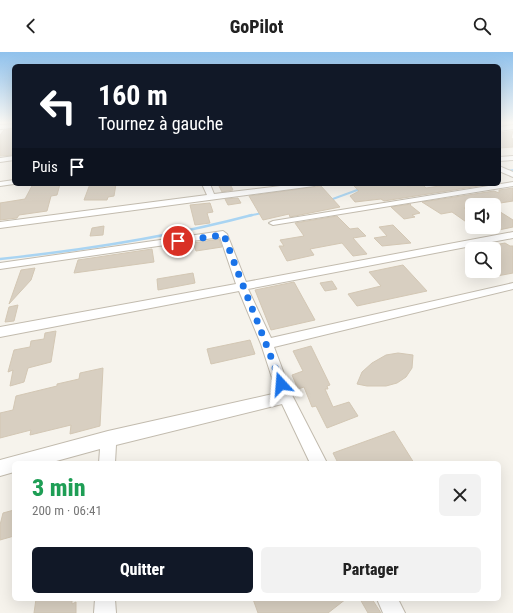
<!DOCTYPE html>
<html lang="fr">
<head>
<meta charset="utf-8">
<style>
  body { margin:0; font-family:"Roboto Condensed",sans-serif; background:#f2f2f2; color:#222; height:100vh; display:flex; flex-direction:column; font-size:15px; white-space:nowrap }
  * { box-sizing:border-box; margin:0 }
  p { font-size:13px; color:#767676 }
  .icon { flex:none; width:22px; height:22px; fill:none; stroke:currentColor; stroke-width:2; stroke-linecap:round; stroke-linejoin:round }
  .map { position:relative; flex:1; overflow:hidden }
  .side { position:absolute; left:12px; top:409px; width:489px; height:140px; display:flex; flex-direction:column; background:#fff; border-radius:6px; box-shadow:0 4px 16px #0002 }
  .side>* { flex:none }
  .guide { position:absolute; left:12px; top:12px; width:489px; height:122px; border-radius:6px; box-shadow:0 4px 16px #0002; background:#111827; color:#fff; overflow:hidden }
  .fabs { position:absolute; left:465px; top:146px; display:grid; gap:8px }
  .fabs a { display:grid; place-items:center; width:36px; height:36px; border-radius:6px; background:#fff; box-shadow:0 4px 16px #0002; font-size:20px }
  .pin { position:absolute; display:grid; place-items:center; width:34px; height:34px; color:#fff; margin:-17px; border:2px solid #fff; border-radius:50%; box-shadow:0 1px 4px #0007 }
  .me { position:absolute; width:44px; margin:-22px; rotate:341deg; stroke-linejoin:round; filter:drop-shadow(0 0 3px #0008) }
  .turn { display:flex; align-items:center; gap:14px; height:84px; padding:0 20px; font-size:18px }
  .turn .icon { width:52px; height:52px; stroke-width:2.5 }
  .turn b { display:block; font-size:28px; line-height:34px }
  .then { display:flex; align-items:center; height:38px; padding:0 20px; background:#0003; gap:8px; font-size:15px }
  .round { display:grid; place-items:center; flex:none; width:42px; height:42px; border-radius:6px; background:#f2f2f2 }
  .summary { display:flex; align-items:center; justify-content:space-between; height:68px; padding:0 20px }
  h1 { font-size:24px; font-weight:800; line-height:30px; color:#1e9e55 }
  .cta { display:flex; gap:8px; margin-top:auto; padding:8px 20px }
  .cta a { flex:1; height:46px; border-radius:6px; background:#111827; color:#fff; font-size:16px; font-weight:800; line-height:46px; text-align:center }
  .cta a+a { background:#f2f2f2; color:#222 }
  header { display:flex; justify-content:space-between; align-items:center; height:52px; padding:0 20px; background:#fff; font-size:18px; font-weight:800 }
  .map>svg:first-child { display:block }
</style>
</head>
<body>
<header><svg class="icon" aria-label="back" viewBox="0 0 24 24"><path d="M15 5l-7 7 7 7"/></svg>GoPilot<svg class="icon" aria-label="search" viewBox="0 0 24 24"><circle cx="10" cy="10" r="6"/><path d="M15 15l6 6"/></svg></header>
<div class="map">
<svg width="513" height="561" viewBox="0 0 513 561">
  <rect width="100%" height="100%" fill="#f6f3ec"/>
  <g fill="none" stroke-linecap="round" stroke-linejoin="round">
    <!-- stream-far1 -->
    <g stroke="#a9d4f2" stroke-width="2">
      <polyline points="499,120 513,118"/>
      <polyline points="330,148 360,137"/>
      <polyline points="248,164 262,161"/>
    </g>
    <!-- stream -->
    <path stroke="#a9d4f2" stroke-width="2.5" d="M 0,207 C 85,198 169,185 252,163"/>
  </g>
  <!-- building -->
  <g fill="#d8cfc1" stroke="#d3c7b4">
    <polygon points="4,78 14,78 14,103 0,104 0,83"/>
    <polygon points="513,79 511,86 513,87 513,95 499,96 499,81"/>
    <polygon points="33,132 60,132 57,143 51,144 47,159 19,163 17,166 0,168 0,151 25,147"/>
    <polygon points="90,132 116,132 114,144 108,145 107,148 84,148"/>
    <polygon points="218,132 230,132 233,138 222,140"/>
    <polygon points="352,132 407,132 407,134 422,132 426,136 453,132 485,133 384,149 381,147 355,150 350,144 359,139"/>
    <polygon points="321,134 340,155 290,165 289,162 263,168 249,144"/>
    <polygon points="513,136 513,149 494,152 494,151 472,153 472,154 464,156 472,161 472,174 452,160 441,162 422,150 494,139 499,141 499,138"/>
    <polygon points="238,146 241,151 228,153 225,147"/>
    <polygon points="210,151 213,160 207,161 210,171 195,173 190,153"/>
    <polygon points="411,152 410,153 420,161 412,163 415,165 404,167 391,155"/>
    <polygon points="494,156 513,168 513,175 494,179"/>
    <polygon points="337,164 350,177 358,176 366,184 353,186 367,202 353,204 342,191 310,197 314,203 287,209 279,194 284,194 280,188 304,184 295,171"/>
    <polygon points="393,173 411,191 382,194 374,186 387,184 379,175"/>
    <polygon points="104,174 103,183 90,184 92,176"/>
    <polygon points="219,187 222,195 196,199 193,191"/>
    <polygon points="505,191 510,194 513,194 513,221 497,224 494,222 494,193"/>
    <polygon points="152,197 154,210 74,221 78,208"/>
    <polygon points="403,213 427,239 357,254 348,242 381,234 369,220"/>
    <polygon points="35,216 31,228 9,252 21,218"/>
    <polygon points="193,221 195,231 158,238 157,227"/>
    <polygon points="332,229 337,237 325,239 320,231"/>
    <polygon points="294,230 315,268 271,278 255,238"/>
    <polygon points="18,253 14,269 5,270 9,255"/>
    <polygon points="56,279 51,310 28,316 24,330 10,334 13,318 8,320 14,298 30,295 31,289 44,287 45,281"/>
    <polygon points="250,288 255,302 211,312 207,297"/>
    <polygon points="311,294 330,333 327,334 328,337 325,337 333,355 349,350 358,364 327,376 316,354 312,355 304,335 298,337 292,323 303,319 293,299"/>
    <polygon points="398,301 413,303 412,316 406,325 397,331 386,334 367,334 357,332 362,320 372,311 386,303"/>
    <polygon points="103,316 100,374 70,382 71,373 30,383 31,378 0,386 0,361 13,358 16,344 57,334 57,332 79,327 80,321"/>
    <polygon points="394,379 414,411 338,411 333,401"/>
    <polygon points="14,458 14,484 0,488 0,473 3,461"/>
    <polygon points="36,547 72,547 72,552 76,550 76,561 34,561"/>
    <polygon points="253,547 346,547 328,561 258,561"/>
    <polygon points="360,547 372,547 381,561 368,561"/>
  </g>
  <g fill="none" stroke-linecap="round" stroke-linejoin="round">
    <defs>
      <g id="minor">
        <polygon points="14,72 14,76 0,77 0,73"/>
        <polygon points="513,73 513,77 499,79 499,75"/>
        <polygon points="14,104 14,108 0,110 0,106"/>
        <polygon points="513,104 513,108 499,109 499,105"/>
        <polygon points="499,114 513,120 513,125 499,119"/>
        <polygon points="14,128 14,132 0,134 0,130"/>
        <polygon points="513,130 513,134 273,173 269,171 273,169"/>
        <polygon points="202,132 210,132 214,142 297,132 318,132 314,134 0,176 0,170 207,143"/>
        <polygon points="223,179 227,182 246,230 513,180 513,186 248,237 271,286 513,231 513,237 274,295 292,343 327,411 310,411 282,352 116,393 115,411 99,411 100,397 49,411 14,411 14,420 0,424 0,408 108,379 277,341 261,292 239,239 0,285 0,275 236,232 220,185 0,217 0,211"/>
        <polygon points="95,547 115,547 116,561 94,561"/>
        <polygon points="377,547 398,547 405,561 383,561"/>
      </g>
    </defs>
    <!-- minor casing -->
    <use href="#minor" stroke="#c2bbae" stroke-width="2"/>
    <!-- minor -->
    <use href="#minor" fill="#fff" fill-rule="evenodd"/>
  </g>
  <!-- sky -->
  <linearGradient id="sky" x2="0" y2="1"><stop stop-color="#8fc1ec"/><stop offset="0.47" stop-color="#fbfaf6"/><stop offset="1" stop-color="#fbfaf6" stop-opacity="0"/></linearGradient>
  <rect width="513" height="150" fill="url(#sky)"/>
  <g fill="none" stroke-linecap="round" stroke-linejoin="round">
    <!-- route -->
    <path stroke="#1a73e8" stroke-width="7" stroke-dasharray="0 12.6" d="M 178,189 L 224,183 C 242,233 263,282 281,332"/>
  </g>
</svg>
<div class="fabs">
<a><svg class="icon" aria-label="sound" viewBox="0 0 24 24"><path d="M4 9h4l5-4v14l-5-4H4zM17 9q2 3 0 6"/></svg></a>
<a><svg class="icon" aria-label="search" viewBox="0 0 24 24"><circle cx="10" cy="10" r="6"/><path d="M15 15l6 6"/></svg></a>
</div>
<div class="pin" style="left:178px;top:189px;background:#d93025"><svg class="icon" aria-label="arrive" viewBox="0 0 24 24"><path d="M6 21V4h12l-3 4 3 4H6"/></svg></div>
<svg class="me" style="left:281px;top:332px" viewBox="-20 -20 40 40"><path d="M0-17L14 15 0 8-14 15z" fill="#1a73e8" stroke="#fff" stroke-width="4"/></svg>
<div class="guide">
<div class="turn"><svg class="icon" aria-label="left" viewBox="0 0 24 24"><path d="M17 20v-9H6M10 6l-5 5 5 5"/></svg><div><b>160 m</b>Tournez à gauche</div></div>
<div class="then">Puis<svg class="icon" aria-label="arrive" viewBox="0 0 24 24"><path d="M6 21V4h12l-3 4 3 4H6"/></svg></div>
</div>
<section class="side">
<div class="summary"><div><h1>3 min</h1><p>200 m · 06:41</p></div><a class="round"><svg class="icon" aria-label="close" viewBox="0 0 24 24"><path d="M6 6l12 12M18 6L6 18"/></svg></a></div>
<div class="cta"><a>Quitter</a><a>Partager</a></div>
</section>
</div>
</body>
</html>
